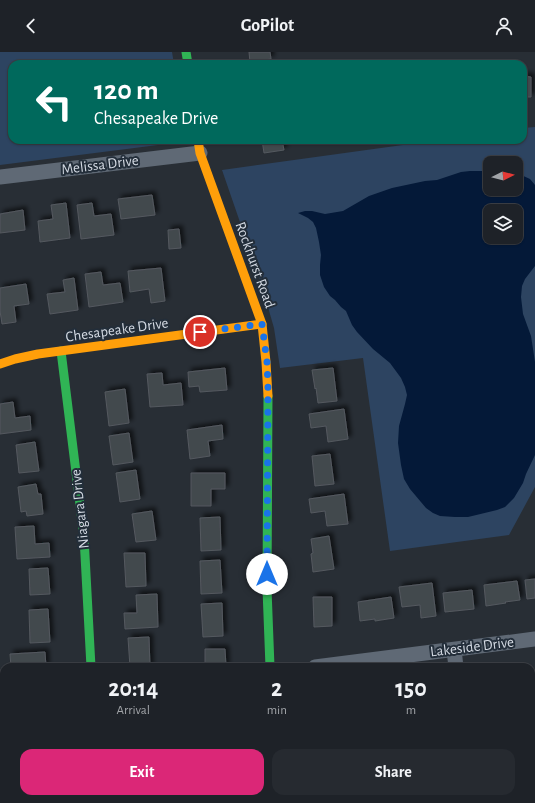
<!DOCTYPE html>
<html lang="en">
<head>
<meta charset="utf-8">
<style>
  body { margin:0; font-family:"Alegreya Sans",sans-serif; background:#262a30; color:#f1f3f6; height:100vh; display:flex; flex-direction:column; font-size:15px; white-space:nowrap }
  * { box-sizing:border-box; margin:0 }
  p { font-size:13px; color:#a1a4a8 }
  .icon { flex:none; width:22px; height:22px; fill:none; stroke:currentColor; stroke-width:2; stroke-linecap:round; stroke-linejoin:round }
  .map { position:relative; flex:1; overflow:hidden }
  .details { position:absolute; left:0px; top:611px; width:535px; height:140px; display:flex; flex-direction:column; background:#1e2228; border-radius:12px 12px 0 0; box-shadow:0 1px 3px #0004,0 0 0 1px #3c3f45 }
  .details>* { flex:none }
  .top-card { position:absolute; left:8px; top:8px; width:519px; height:84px; border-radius:12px; box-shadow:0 1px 3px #0004,0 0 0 1px #3c3f45; background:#00695c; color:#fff; overflow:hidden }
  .needle { width:26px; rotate:84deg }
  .fabs { position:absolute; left:483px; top:104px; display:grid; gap:8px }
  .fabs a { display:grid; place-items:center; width:40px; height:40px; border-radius:8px; background:#1e2228; box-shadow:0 1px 3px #0004,0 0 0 1px #3c3f45; font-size:20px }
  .pin { position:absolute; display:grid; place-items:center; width:34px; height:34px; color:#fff; margin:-17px; border:2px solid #fff; border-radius:50%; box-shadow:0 1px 4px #0007 }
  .me { position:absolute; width:44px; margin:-22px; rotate:0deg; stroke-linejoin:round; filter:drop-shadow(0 0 3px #0008) }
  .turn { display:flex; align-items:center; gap:14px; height:84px; padding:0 20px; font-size:18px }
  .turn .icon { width:52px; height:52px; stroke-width:2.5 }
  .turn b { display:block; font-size:28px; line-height:34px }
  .eta { display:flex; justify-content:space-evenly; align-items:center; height:68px; text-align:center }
  .eta b { font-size:24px; font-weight:600; line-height:28px }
  .button { display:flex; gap:8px; margin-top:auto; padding:8px 20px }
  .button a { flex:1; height:46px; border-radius:12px; background:#db2777; color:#fff; font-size:16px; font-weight:600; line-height:46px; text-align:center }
  .button a+a { background:#262a30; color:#f1f3f6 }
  header { display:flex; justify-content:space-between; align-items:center; height:52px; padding:0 20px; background:#1e2228; font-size:18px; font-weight:600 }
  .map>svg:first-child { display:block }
</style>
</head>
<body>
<header><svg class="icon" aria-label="back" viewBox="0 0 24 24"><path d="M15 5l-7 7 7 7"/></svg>GoPilot<svg class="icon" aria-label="person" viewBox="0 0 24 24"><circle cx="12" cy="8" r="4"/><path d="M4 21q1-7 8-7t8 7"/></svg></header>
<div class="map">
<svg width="535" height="751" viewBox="0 0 535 751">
  <defs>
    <filter id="shadow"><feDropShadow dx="3.5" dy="-3.5" stdDeviation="2" flood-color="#0009"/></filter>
  </defs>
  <rect width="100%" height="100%" fill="#282e35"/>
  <!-- green -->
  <g fill="#2d4461" fill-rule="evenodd">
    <polygon points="0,0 172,0 174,12 12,12 12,88 176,88 174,91 166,92 0,113"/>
    <path d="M 535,75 L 535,435 L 509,483 L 390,499 L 363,306 L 280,316 L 274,276 L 261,231 L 222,118 L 439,88 L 523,88 L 523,76 ZM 490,111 L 516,111 L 516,137 L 490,137 ZM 490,159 L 516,159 L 516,185 L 490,185 Z"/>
  </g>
  <!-- water -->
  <path fill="#041938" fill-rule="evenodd" d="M 516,117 L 519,117 L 518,119 L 519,122 L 530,127 L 535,133 L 535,214 L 525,227 L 522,234 L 521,245 L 523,262 L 531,284 L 535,310 L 535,403 L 526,422 L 523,431 L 514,446 L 505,455 L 497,458 L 468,465 L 455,465 L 440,464 L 433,461 L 426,456 L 410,437 L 404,427 L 401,413 L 398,391 L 399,374 L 405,352 L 407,343 L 405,335 L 401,326 L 390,311 L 373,297 L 357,280 L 352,273 L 346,259 L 341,255 L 335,248 L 330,244 L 324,235 L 320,223 L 320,213 L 321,203 L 319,190 L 316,176 L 313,170 L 308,166 L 298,161 L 305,159 L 312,159 L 325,162 L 343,159 L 369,144 L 392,136 L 425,129 L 437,128 L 461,120 L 470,119 L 490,119 L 490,137 L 516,137 ZM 490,159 L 516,159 L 516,185 L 490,185 Z"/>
  <!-- building -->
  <g fill="#43484e" stroke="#54595f" filter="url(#shadow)">
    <polygon points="249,0 270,0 271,7 250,10"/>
    <polygon points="523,24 531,25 531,45 523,45"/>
    <polygon points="262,88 282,88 284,98 264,101"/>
    <polygon points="152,143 155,163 121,167 118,147"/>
    <polygon points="66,151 70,186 40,190 38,169 53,167 51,153"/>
    <polygon points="92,151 94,164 111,162 114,183 81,187 77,153"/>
    <polygon points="23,158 25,178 0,181 0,162"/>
    <polygon points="179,177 181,196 169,197 168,178"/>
    <polygon points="161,216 165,249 151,251 149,237 130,240 128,219"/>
    <polygon points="101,220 103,233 120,231 123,250 89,255 85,222"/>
    <polygon points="74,226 78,258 50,262 47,242 65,240 63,228"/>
    <polygon points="26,232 29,252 14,254 16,270 2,272 0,259 0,236"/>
    <polygon points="225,316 227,338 200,340 199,334 189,335 188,320"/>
    <polygon points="333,316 337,349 318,351 316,336 315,337 312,318"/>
    <polygon points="162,321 163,333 181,331 183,353 150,355 147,322"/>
    <polygon points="125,337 129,371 109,374 105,340"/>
    <polygon points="13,350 15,366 30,364 31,378 0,382 0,352"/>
    <polygon points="344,357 348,387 328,390 326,374 311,376 309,362"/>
    <polygon points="222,373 223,387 208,389 210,404 190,407 187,378"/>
    <polygon points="129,381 133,410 113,413 109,384"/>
    <polygon points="35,390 39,419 19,421 16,393"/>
    <polygon points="330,402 334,432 315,434 312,404"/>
    <polygon points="136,418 140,447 120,450 116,421"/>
    <polygon points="191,421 225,421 225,437 211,437 211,454 191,454"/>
    <polygon points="36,432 38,442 41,442 43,462 27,464 26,459 21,460 18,435"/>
    <polygon points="344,442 348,472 327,474 325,459 311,461 309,447"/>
    <polygon points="152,459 156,488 136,490 132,462"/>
    <polygon points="220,465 221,498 201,499 200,466"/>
    <polygon points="34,474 35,492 49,491 50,505 17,507 15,475"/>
    <polygon points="329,484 334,517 313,520 311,502 313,501 311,487"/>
    <polygon points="124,501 145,501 146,534 126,535"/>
    <polygon points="220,508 222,541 201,542 200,509"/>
    <polygon points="48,516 50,542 30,543 29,517"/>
    <polygon points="535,527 535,546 527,547 525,528"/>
    <polygon points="517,529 520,548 505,550 506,551 486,554 484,533"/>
    <polygon points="432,531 436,564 421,566 420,553 402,555 399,535"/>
    <polygon points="472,538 474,557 445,560 443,541"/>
    <polygon points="157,542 158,575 125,577 124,561 137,561 136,543"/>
    <polygon points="313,545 332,545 332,574 314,575"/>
    <polygon points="391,545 394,566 375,569 375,567 360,569 358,550"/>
    <polygon points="222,551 223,584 203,585 201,552"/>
    <polygon points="48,557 50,590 30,591 29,558"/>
    <polygon points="149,585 150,615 130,615 128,586"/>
    <polygon points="205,597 225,597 226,615 205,615"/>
    <polygon points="45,600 46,615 11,615 10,602"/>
    <rect x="531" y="717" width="4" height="21"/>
    <rect x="37" y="747" width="19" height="4"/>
    <polygon points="204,747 238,747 239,751 205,751"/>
    <polygon points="402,747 422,747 423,751 402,751"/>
  </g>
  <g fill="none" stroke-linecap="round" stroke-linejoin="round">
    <!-- street -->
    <g stroke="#5f6975" stroke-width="15">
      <polyline points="0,125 200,101"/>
      <polyline points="454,598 456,615"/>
      <polyline points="315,615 535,587"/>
      <polyline points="96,747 96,751"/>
      <polyline points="471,747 472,751"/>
    </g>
    <!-- fast -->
    <g stroke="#30b455" stroke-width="9">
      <polyline points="186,0 188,12"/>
      <polyline points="61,299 84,485 91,615"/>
      <polyline points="268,344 267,537 270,615"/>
    </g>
    <!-- slow -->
    <g stroke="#ff9f0a" stroke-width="9">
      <polyline points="198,88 200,101 262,272 266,310 268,344"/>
      <polyline points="0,312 15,307 38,302 262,272"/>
    </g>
    <!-- jam -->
    <polyline stroke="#e5322d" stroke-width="9" points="282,747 283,751"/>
  </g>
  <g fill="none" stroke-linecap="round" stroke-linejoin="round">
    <!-- route -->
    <polyline stroke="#1a73e8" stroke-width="7" stroke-dasharray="0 12.6" points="200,280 262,272 267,310 268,334 267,522"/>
  </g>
  <g text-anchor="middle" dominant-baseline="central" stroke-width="4" stroke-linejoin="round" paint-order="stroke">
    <!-- street labels -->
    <g font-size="15" fill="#d4dae3" stroke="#232e3a">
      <text transform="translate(100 113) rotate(-7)">Melissa Drive</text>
      <text transform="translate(255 213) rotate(70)">Rockhurst Road</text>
      <text transform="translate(117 278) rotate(-8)">Chesapeake Drive</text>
      <text transform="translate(80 457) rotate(-96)">Niagara Drive</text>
      <text transform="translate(472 595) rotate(-7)">Lakeside Drive</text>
    </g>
  </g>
</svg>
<div class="fabs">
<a><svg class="needle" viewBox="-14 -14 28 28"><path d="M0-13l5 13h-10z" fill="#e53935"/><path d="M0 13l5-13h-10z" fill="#a1a4a8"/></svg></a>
<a><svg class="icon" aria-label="layers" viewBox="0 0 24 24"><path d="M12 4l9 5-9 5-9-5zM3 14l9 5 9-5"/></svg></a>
</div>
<div class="pin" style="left:200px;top:280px;background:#d93025"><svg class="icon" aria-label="arrive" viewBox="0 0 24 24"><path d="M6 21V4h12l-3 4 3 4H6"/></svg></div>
<svg class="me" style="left:267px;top:522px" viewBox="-20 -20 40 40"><circle r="19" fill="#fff"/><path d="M0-13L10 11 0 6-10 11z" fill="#1a73e8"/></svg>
<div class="top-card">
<div class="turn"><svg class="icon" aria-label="left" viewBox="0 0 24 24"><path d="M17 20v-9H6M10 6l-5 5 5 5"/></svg><div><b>120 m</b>Chesapeake Drive</div></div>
</div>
<section class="details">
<div class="eta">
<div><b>20:14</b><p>Arrival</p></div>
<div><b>2</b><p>min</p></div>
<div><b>150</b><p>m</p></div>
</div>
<div class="button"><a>Exit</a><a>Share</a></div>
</section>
</div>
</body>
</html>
